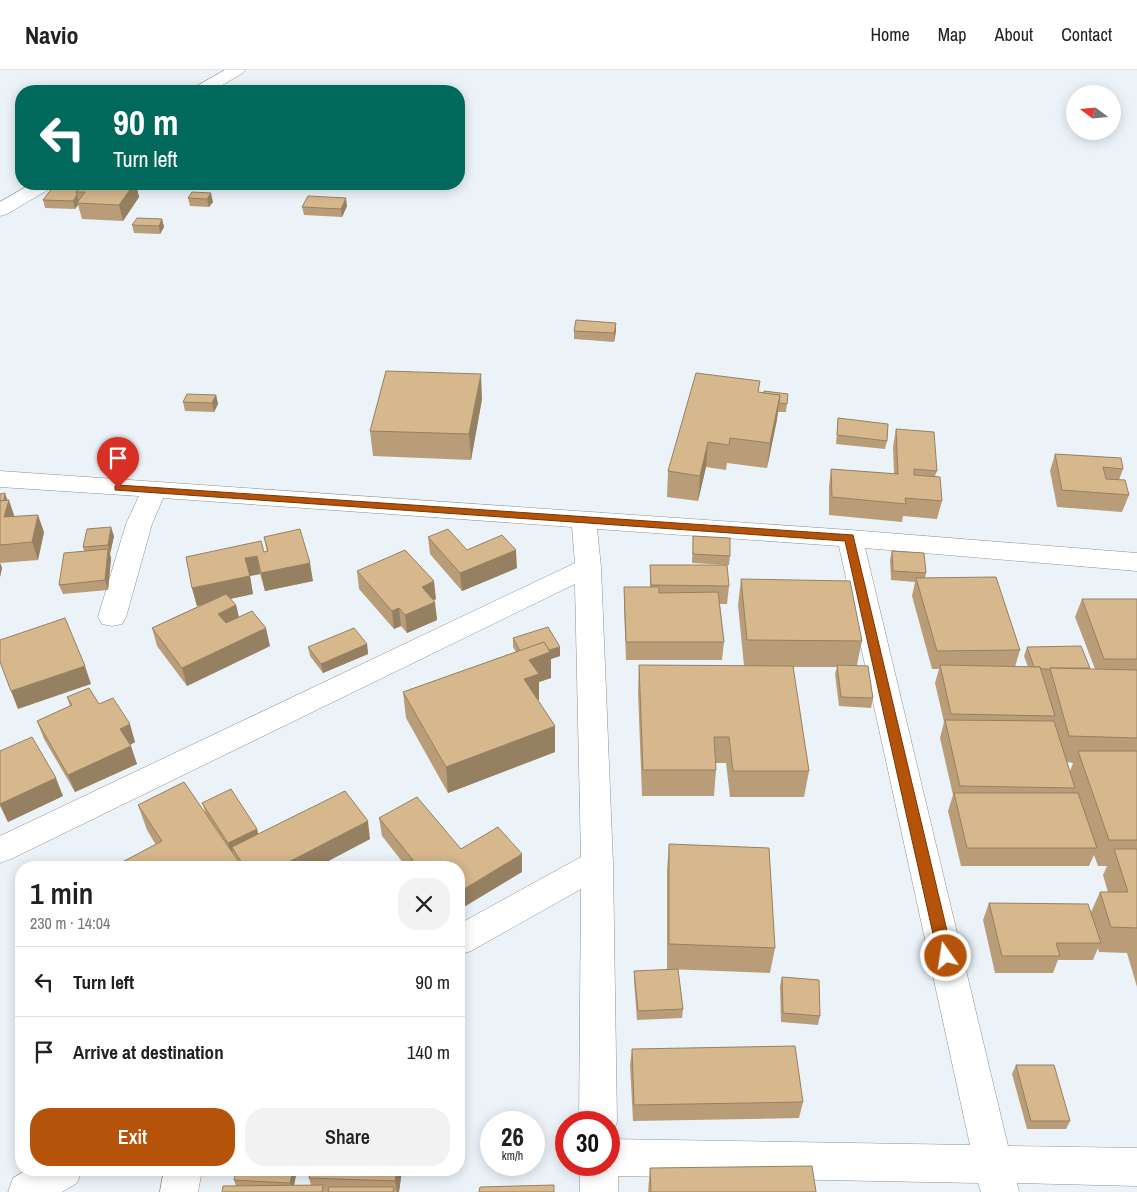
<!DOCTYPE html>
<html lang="en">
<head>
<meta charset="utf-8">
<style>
  body { margin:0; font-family:"Archivo Narrow",sans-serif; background:#f2f2f2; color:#202124; height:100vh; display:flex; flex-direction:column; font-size:19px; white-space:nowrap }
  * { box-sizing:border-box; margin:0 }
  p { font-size:16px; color:#757577 }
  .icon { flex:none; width:28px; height:28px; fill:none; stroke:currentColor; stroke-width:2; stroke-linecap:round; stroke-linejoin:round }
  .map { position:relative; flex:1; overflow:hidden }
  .sheet { position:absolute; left:15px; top:791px; width:450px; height:315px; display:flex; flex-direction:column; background:#fff; border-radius:20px; box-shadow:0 2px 12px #0003 }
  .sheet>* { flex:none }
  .guide { position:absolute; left:15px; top:15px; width:450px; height:105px; border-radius:20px; box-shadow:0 2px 12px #0003; background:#00695c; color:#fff; overflow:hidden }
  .needle { width:32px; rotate:286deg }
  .tools { position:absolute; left:1066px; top:15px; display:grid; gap:10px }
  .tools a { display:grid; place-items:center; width:55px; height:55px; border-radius:50%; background:#fff; box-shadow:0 2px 12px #0003; font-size:25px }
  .speed { position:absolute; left:480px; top:1041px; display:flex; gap:10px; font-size:25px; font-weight:700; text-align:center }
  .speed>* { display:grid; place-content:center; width:65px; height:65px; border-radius:50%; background:#fff; box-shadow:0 2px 12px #0003; line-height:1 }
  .speed small { font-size:12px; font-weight:400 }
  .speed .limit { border:8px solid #d22; background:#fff; color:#111 }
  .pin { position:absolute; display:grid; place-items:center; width:42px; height:42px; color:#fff; margin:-51px -21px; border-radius:50% 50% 50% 0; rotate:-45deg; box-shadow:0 0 5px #0007 }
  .pin .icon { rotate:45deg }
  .me { position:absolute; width:55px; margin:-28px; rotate:347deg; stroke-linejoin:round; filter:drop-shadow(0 0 4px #0008) }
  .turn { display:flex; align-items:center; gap:18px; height:105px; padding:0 15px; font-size:22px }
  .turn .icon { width:65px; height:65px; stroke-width:2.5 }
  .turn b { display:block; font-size:35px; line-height:42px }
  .round { display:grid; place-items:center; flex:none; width:52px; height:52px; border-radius:20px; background:#f2f2f2 }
  .head { display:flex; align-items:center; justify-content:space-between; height:85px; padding:0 15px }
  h1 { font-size:30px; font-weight:600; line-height:38px }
  .button { display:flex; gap:10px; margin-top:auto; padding:10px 15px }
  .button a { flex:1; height:58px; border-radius:20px; background:#b45309; color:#fff; font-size:20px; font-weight:600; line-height:58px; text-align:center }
  .button a+a { background:#f2f2f2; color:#202124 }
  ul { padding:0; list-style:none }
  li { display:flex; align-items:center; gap:15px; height:70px; padding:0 15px; border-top:1px solid #e0e0e0 }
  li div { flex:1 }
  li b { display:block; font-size:19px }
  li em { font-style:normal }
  header { display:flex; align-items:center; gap:30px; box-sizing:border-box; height:70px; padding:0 25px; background:#fff; border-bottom:1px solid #e0e0e0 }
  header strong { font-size:24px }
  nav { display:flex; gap:28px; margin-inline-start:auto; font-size:18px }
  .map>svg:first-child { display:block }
</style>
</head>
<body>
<header>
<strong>Navio</strong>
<nav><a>Home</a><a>Map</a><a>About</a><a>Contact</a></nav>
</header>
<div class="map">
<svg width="1137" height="1122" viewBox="0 0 1137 1122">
  <rect width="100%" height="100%" fill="#ecf3f8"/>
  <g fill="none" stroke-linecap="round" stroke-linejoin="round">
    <defs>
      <g id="minor">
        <polygon points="225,0 245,0 243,3 212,21 193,21 195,17"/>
        <polygon points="31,114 53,114 51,118 7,144 0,146 0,132"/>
        <polygon points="0,401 850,460 1137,483 1137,501 865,478 1008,1076 1137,1078 1137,1116 1017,1113 1019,1122 981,1122 978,1113 618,1106 618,1122 580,1122 580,1095 609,1095 609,1069 970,1075 839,476 597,459 601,497 613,794 617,1052 611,1065 609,1066 609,1052 579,1052 581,819 471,881 459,885 459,854 581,787 575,514 11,789 0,793 0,766 575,493 572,457 163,428 152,454 126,547 122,554 112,556 102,554 98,547 126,454 139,426 0,417"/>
        <polygon points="27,1100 82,1100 77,1113 62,1122 8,1122 13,1108"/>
        <polygon points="164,1100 202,1100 198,1122 160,1122"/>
      </g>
    </defs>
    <!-- minor casing -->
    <use href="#minor" stroke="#8b9196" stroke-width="1"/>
    <!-- minor -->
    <use href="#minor" fill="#fff" fill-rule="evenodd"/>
  </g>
  <!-- wall -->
  <g fill="#b99d78" fill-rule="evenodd">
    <polygon points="82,114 136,114 139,127 123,151 82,149 78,135 75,139 45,138 43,130 79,118"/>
    <polygon points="192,122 213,132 209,137 190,136 188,128"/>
    <polygon points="347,136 342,147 304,145 302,137"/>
    <polygon points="162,149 164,157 160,164 134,163 132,155"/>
    <polygon points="574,261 616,261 614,272 574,269"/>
    <polygon points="759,322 788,324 786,342 778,342 767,398 727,393 726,400 706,397 698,431 667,427 668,401"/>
    <polygon points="216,325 218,334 214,342 185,341 183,332"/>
    <polygon points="482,329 471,390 373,386 370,361"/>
    <polygon points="838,348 887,371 885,379 836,374"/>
    <polygon points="896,359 937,401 935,406 942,431 937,449 903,446 902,452 829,445 829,416 831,399 894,404 893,377"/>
    <polygon points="1055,384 1123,399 1119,410 1129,425 1122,442 1057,437 1050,401"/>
    <polygon points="0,424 8,430 14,447 44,462 38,490 0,493 2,498 0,507"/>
    <polygon points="114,466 110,484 111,488 108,520 63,524 59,515 84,481 83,477"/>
    <polygon points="693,466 730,486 729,495 692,493"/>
    <polygon points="264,467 313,511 265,521 260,504 250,506 253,524 230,529 236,535 239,547 270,576 187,616 157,576 152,558 203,534 197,536 192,518 267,482"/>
    <polygon points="428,467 467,480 517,498 462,521 430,484"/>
    <path d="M 892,481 L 926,503 L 925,508 L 1020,580 L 1015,597 L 1028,597 L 1024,586 L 1027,577 L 1090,599 L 1095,599 L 1075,547 L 1082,529 L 1137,529 L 1137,917 L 1127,883 L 1099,882 L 1098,878 L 1093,890 L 1058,890 L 1053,903 L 995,903 L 983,850 L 989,833 L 1091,842 L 1100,822 L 1108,822 L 1103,805 L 1107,796 L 1098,796 L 1094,785 L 1089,796 L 961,796 L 948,741 L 953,725 L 940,668 L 944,652 L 935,613 L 939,599 L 932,599 L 912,526 L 915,512 L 891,510 L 890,490 ZM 1067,692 L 1073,693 L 1070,701 Z"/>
    <polygon points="650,495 729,516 727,534 720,534 724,572 722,590 626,590 624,535 624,517 650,517"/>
    <polygon points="357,501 436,529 434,530 437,550 407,563 401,556 394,559 359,519"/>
    <polygon points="741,509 862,571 857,595 873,628 871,638 839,636 835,604 837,597 793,597 809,701 804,727 730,727 726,693 716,693 716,700 714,726 642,726 638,622 639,595 744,596 738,535"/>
    <polygon points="513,568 560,586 551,589 551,608 539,612 539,630 537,630 555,682 448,723 406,648 403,622 516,582 513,577"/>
    <polygon points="367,574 368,584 323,603 310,586 308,577"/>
    <polygon points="67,627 99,634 135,672 130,675 137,694 75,722 44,669 37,651 70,636"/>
    <polygon points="0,681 63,726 8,752 0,736"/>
    <polygon points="202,733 257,759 258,764 370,769 315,798 111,798 156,775 147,760 138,735 205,741"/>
    <polygon points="379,748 461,779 522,802 404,794 382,766"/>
    <polygon points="669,774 775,878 770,903 667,899 667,800"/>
    <polygon points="634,901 683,939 682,948 637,950 634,910"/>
    <polygon points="782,907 820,946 818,955 781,952 780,916"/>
    <polygon points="632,979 803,1032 799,1048 633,1051 630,995"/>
    <polygon points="1016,995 1070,1051 1066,1059 1027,1059 1012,1004"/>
    <polygon points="650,1098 816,1122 648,1122"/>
    <polygon points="236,1100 297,1100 294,1115 311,1115 309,1108 311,1100 402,1100 399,1122 222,1122 236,1116 234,1110"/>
  </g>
  <!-- shaded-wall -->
  <g fill="#968062">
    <polygon points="134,114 136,114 139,127 123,151 119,135"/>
    <polygon points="211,123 213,132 209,137 207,129"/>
    <polygon points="77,125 79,133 77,133 78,135 75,139 73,131"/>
    <polygon points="346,128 347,136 342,147 341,139"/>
    <polygon points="162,149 164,157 160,164 159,156"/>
    <polygon points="616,253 616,261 614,272 614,263"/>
    <polygon points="481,304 482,329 471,390 469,364"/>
    <polygon points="216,325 218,334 214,342 212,333"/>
    <polygon points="780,325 777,350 767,398 770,373"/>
    <polygon points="708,372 706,397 698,431 700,406"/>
    <polygon points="5,423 8,432 9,430 15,448 4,447 4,433"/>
    <polygon points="38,445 44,462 38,490 32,472"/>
    <polygon points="111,457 114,466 110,484 108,475"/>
    <polygon points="108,479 111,488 108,520 105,510"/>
    <polygon points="516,480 517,498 462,521 460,503"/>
    <polygon points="257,486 260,504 250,506 253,524 197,536 192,518 245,488"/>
    <polygon points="0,493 2,498 0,507"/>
    <polygon points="310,493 313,511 265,521 261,503"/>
    <polygon points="434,511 436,529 423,535 422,517"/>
    <polygon points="435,532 437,550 407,563 405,545"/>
    <polygon points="236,535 240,553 222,562 218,544"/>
    <polygon points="399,538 401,556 394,559 392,541"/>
    <polygon points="266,558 270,576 187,616 182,598"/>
    <polygon points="367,574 368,584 323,603 321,594"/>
    <polygon points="560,577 560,586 551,589 551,608 539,612 539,630 524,635 523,587"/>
    <polygon points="85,596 91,614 18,639 11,621"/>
    <polygon points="130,654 135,672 126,677 120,659"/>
    <polygon points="555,656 555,682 448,723 446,697"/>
    <polygon points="131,676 137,694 75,722 68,705"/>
    <polygon points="56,708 63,726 8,752 0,734"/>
    <polygon points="368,751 370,769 315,798 277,798"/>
    <polygon points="257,759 259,768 232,777 233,781 230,782 228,773"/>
    <polygon points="522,784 522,802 459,840 459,822"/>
    <polygon points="293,1100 297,1100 293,1121 290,1113"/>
    <polygon points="397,1100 402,1100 399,1122 397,1122 395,1111"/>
  </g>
  <!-- building -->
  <g fill="#d7b78c" stroke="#968062">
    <polygon points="82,114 134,114 119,135 77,133 85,122 76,122"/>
    <polygon points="53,117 79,118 76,122 77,125 73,131 43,130"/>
    <polygon points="192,122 211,123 207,129 188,128"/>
    <polygon points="308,126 346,128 341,139 302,137"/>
    <polygon points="137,148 162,149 159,156 132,155"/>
    <polygon points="576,250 616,253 614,263 574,261"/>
    <polygon points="386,301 481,304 469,364 370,361"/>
    <polygon points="696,303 760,311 758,322 780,325 770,373 730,368 729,375 708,372 700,406 668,401"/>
    <polygon points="764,321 788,324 787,334 779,333 780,325 764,323"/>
    <polygon points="187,324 216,325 212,333 183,332"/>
    <polygon points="838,348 888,354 887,371 837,365"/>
    <polygon points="896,359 934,362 937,401 914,399 914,405 940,407 942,431 905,428 906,434 832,427 831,399 898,404"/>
    <polygon points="1055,384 1121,388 1123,399 1103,397 1106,409 1125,410 1129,425 1062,420"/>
    <polygon points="5,423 4,430 0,431 0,424"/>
    <polygon points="9,430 4,447 38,445 32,472 0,475 0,431"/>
    <polygon points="111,457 108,475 83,477 87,459"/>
    <polygon points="300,459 310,493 261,503 257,486 245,488 250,506 192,518 186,487 261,471 264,482 268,481 264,467"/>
    <polygon points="448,459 467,480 502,465 516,480 460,503 428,467"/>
    <polygon points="693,466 730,468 730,486 693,484"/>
    <polygon points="108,479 105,510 59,515 64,483"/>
    <polygon points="405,480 434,511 422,517 435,532 405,545 399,538 392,541 357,501"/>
    <polygon points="892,481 924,483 926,503 893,501"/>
    <polygon points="650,495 727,495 729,516 651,515"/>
    <polygon points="996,507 1020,580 937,581 916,508"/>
    <polygon points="741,509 850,511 862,571 747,570"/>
    <polygon points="624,517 659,517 659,523 718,522 724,572 626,572"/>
    <polygon points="226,524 236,535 218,544 226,553 252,541 266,558 182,598 152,558"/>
    <polygon points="1082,529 1137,529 1137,589 1104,589"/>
    <polygon points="65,548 85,596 11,621 0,592 0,570"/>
    <polygon points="548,557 560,577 549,580 544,572 520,581 513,568"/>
    <polygon points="354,558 367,574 321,594 308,577"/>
    <polygon points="544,572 550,582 529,590 539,604 524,609 555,656 446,697 403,622"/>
    <polygon points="1081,576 1090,598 1050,598 1050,599 1041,599 1040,597 1034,597 1027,577"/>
    <polygon points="639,595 793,596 809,701 733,701 729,667 714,667 716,700 643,700"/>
    <polygon points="837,595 868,596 873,628 841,627"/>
    <polygon points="940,595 1040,597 1055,646 951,644"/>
    <polygon points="1050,598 1137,600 1137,668 1069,666"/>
    <polygon points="89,618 99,634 113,628 130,654 120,659 131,676 68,705 37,651 72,635 67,627"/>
    <polygon points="945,650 1054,651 1075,718 960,716"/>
    <polygon points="32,667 56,708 0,734 0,681"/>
    <polygon points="1078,681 1137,681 1137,770 1109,770"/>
    <polygon points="184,712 243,798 111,798 162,771 138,735"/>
    <polygon points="231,719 257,759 228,773 202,733"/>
    <polygon points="345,721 368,751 277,798 245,798 232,777"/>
    <polygon points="954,723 1078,723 1097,778 967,778"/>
    <polygon points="417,727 461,779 498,757 522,784 459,822 459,798 398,798 413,790 379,748"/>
    <polygon points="669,774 769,778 775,878 669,874"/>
    <polygon points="1114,779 1137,779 1137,858 1111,857 1100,822 1128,822"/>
    <polygon points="989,833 1088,834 1101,873 1056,873 1060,886 1002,886"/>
    <polygon points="678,899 683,939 638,941 634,901"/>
    <polygon points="782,907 819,910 820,946 783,943"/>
    <polygon points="795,976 803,1032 634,1035 632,979"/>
    <polygon points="1016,995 1054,995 1070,1051 1031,1051"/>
    <polygon points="812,1096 816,1122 651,1122 650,1098"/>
    <polygon points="236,1100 293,1100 290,1113 234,1110"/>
    <polygon points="311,1100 397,1100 395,1111 309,1108"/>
    <polygon points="323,1115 322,1122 222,1122 223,1116"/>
    <polygon points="554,1115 554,1122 479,1122 480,1117"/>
    <polygon points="329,1117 394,1117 393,1122 328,1122"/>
  </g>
  <!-- route -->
  <polygon fill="#b45309" stroke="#753606" points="118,415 853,465 953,886 950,891 946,892 941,891 938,886 845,471 115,420 115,416"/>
</svg>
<div class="tools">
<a><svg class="needle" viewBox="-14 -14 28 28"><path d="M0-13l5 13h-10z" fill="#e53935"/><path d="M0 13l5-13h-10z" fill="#757577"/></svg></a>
</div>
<div class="speed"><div>26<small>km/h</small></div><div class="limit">30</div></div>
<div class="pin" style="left:118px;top:418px;background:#d93025"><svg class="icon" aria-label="arrive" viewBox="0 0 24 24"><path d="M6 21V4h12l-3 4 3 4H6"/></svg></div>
<svg class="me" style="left:946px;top:886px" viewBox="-20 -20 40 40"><circle r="17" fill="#b45309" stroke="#fff" stroke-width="3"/><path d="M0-11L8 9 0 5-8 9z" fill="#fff"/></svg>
<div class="guide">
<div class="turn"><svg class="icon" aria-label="left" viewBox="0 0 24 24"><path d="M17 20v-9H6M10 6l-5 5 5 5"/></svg><div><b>90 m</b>Turn left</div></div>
</div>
<section class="sheet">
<div class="head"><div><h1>1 min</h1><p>230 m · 14:04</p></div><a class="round"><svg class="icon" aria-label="close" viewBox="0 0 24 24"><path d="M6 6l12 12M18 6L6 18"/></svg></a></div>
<ul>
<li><svg class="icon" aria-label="left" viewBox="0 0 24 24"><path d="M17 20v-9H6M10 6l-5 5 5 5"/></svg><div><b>Turn left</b></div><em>90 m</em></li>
<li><svg class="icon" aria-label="arrive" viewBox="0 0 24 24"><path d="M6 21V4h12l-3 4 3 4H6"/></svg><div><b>Arrive at destination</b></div><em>140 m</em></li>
</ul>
<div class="button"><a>Exit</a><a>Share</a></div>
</section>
</div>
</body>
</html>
